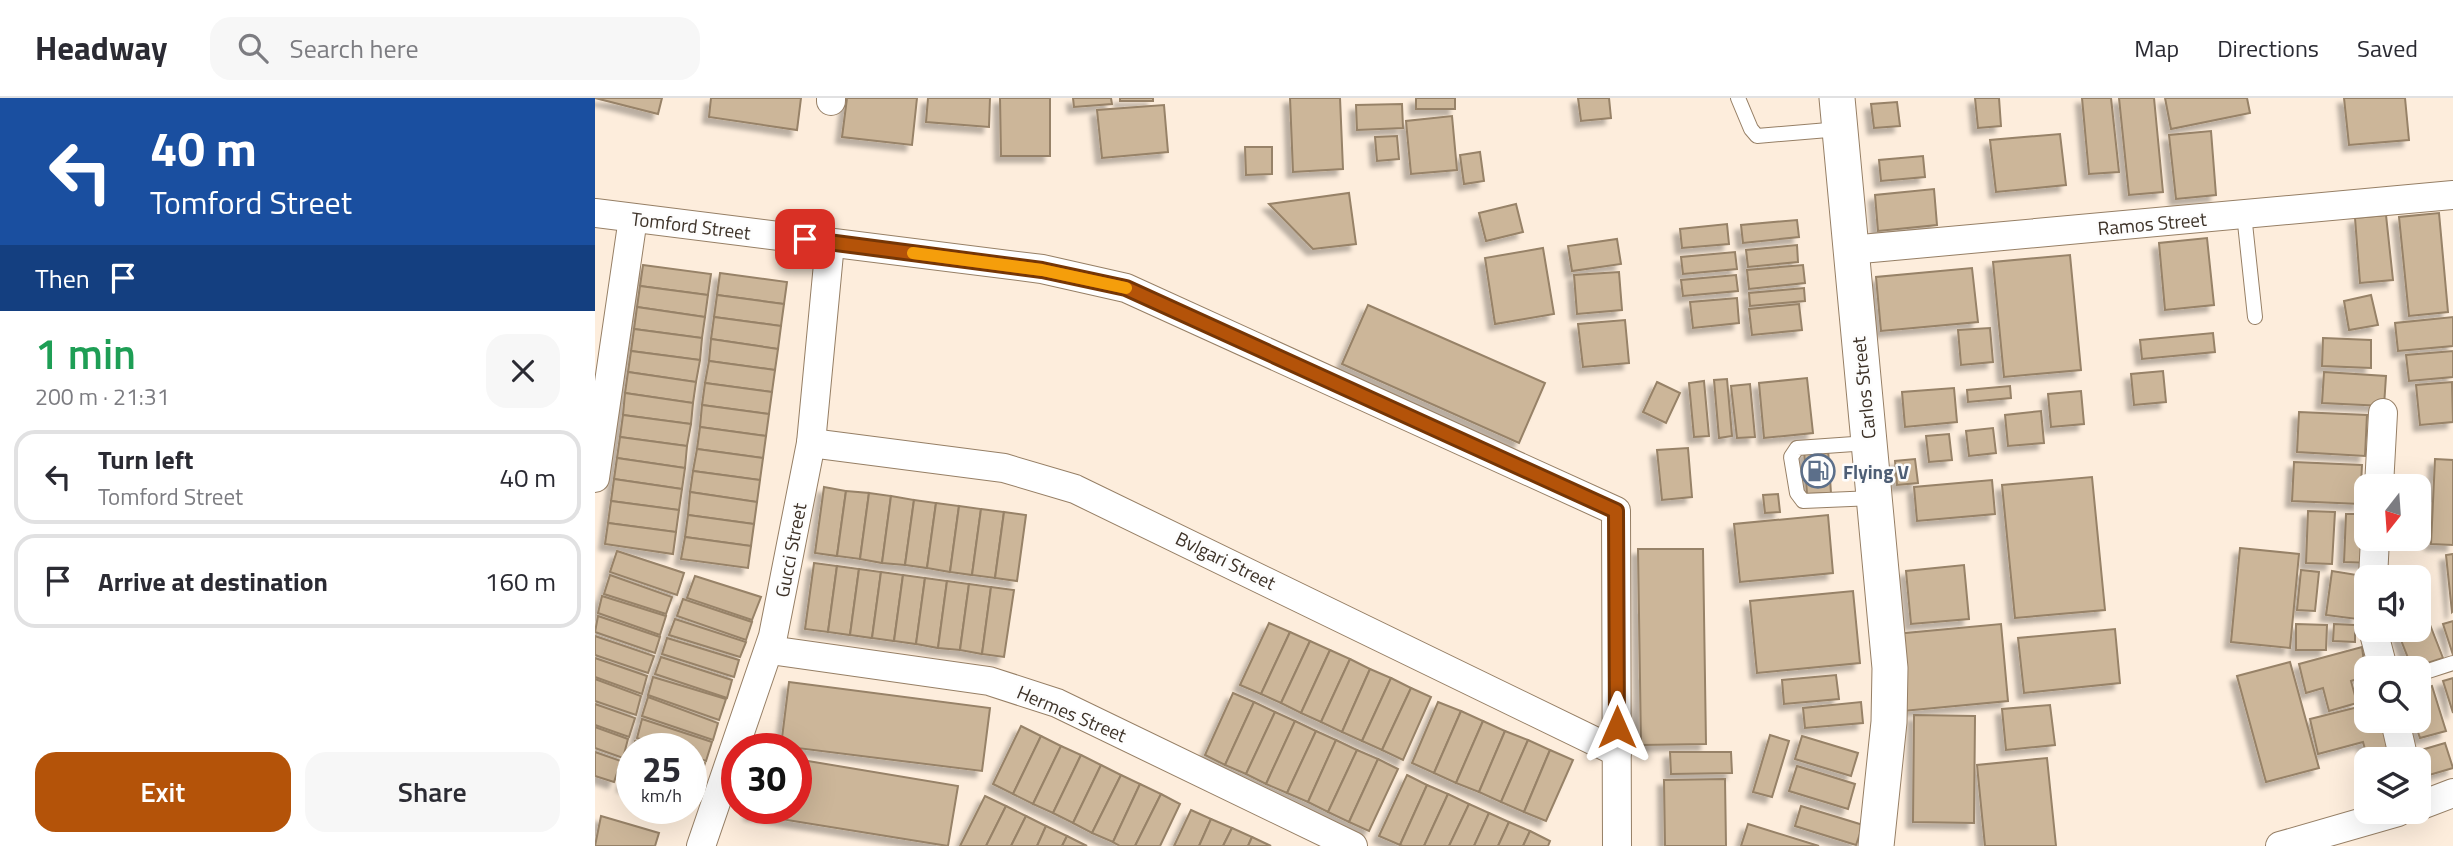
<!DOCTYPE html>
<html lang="en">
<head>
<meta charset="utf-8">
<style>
  body { margin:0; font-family:"Titillium Web",sans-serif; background:#f7f7f7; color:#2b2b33; height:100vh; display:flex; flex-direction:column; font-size:26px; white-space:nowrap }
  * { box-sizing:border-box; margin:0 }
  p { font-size:23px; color:#7c7c81 }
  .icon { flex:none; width:38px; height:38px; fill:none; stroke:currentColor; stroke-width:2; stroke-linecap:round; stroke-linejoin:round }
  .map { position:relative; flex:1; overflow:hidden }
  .side { display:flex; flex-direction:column; background:#fff; width:595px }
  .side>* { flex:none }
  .top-card { background:#1a4fa0; color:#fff; overflow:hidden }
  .needle { width:46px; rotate:197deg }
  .buttons { position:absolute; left:1759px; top:376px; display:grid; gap:14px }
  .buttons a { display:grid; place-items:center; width:77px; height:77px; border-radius:14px; background:#fff; box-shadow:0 7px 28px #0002; font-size:35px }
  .speed { position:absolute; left:21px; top:635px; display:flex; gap:14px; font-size:35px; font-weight:700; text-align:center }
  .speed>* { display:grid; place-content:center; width:91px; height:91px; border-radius:50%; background:#fff; box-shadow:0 7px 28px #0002; line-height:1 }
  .speed small { font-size:18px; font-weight:400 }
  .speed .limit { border:10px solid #d22; background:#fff; color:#111 }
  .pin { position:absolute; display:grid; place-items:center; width:60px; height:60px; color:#fff; margin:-30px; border-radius:14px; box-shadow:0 4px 10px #0006 }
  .me { position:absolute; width:77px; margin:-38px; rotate:0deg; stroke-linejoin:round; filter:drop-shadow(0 0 5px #0008) }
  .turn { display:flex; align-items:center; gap:24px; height:147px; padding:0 35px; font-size:32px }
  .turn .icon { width:91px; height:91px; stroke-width:2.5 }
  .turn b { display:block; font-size:49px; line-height:60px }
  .then { display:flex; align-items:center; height:66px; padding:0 35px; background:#0003; gap:14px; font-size:26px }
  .round { display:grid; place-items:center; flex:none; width:74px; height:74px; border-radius:21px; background:#f7f7f7 }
  .overview { display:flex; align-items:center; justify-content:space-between; height:119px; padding:0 35px }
  h1 { font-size:42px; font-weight:600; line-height:52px; color:#1e9e55 }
  .button { display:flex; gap:14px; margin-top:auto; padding:14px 35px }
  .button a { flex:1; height:80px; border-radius:21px; background:#b45309; color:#fff; font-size:28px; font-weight:600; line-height:80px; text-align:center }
  .button a+a { background:#f7f7f7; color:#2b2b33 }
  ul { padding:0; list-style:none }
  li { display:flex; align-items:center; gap:21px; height:94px; margin:0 14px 10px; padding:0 21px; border:4px solid #e1e1e2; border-radius:21px }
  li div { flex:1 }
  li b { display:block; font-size:26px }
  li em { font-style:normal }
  header { display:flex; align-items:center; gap:42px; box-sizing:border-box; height:98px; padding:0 35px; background:#fff; border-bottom:2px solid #e1e1e2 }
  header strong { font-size:33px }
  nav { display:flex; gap:38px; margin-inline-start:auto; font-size:24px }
  .search { width:490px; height:63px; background:#f7f7f7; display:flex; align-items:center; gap:18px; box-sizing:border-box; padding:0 24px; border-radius:21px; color:#7c7c81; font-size:26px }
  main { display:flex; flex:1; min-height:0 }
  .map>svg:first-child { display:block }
</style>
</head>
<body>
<header>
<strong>Headway</strong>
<div class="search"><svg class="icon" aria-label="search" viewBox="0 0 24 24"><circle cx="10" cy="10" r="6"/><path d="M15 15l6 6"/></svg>Search here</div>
<nav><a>Map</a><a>Directions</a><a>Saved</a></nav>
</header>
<main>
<section class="side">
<div class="top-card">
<div class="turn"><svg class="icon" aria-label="left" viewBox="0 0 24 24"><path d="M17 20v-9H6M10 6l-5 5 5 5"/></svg><div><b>40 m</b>Tomford Street</div></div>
<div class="then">Then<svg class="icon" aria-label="arrive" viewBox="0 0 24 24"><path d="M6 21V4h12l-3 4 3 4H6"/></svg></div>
</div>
<div class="overview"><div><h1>1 min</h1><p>200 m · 21:31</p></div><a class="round"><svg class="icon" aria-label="close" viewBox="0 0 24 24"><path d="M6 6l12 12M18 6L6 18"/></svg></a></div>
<ul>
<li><svg class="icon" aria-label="left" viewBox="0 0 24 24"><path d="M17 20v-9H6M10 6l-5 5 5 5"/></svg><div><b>Turn left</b><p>Tomford Street</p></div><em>40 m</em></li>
<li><svg class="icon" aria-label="arrive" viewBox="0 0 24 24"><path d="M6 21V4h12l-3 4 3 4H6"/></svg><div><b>Arrive at destination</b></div><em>160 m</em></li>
</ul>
<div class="button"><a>Exit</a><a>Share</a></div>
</section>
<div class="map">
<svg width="1858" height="748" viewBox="0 0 1858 748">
  <defs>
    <filter id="shadow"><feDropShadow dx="-6" dy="6" stdDeviation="2" flood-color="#0004"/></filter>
  </defs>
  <rect width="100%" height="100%" fill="#fdeddc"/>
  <!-- building -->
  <g fill="#ccb699" stroke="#978267" stroke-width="2" filter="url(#shadow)">
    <polygon points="0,0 67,0 63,16"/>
    <polygon points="116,0 206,0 202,32 114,19"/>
    <polygon points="252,0 322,0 317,47 247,39"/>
    <polygon points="333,0 395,0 394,29 331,24"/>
    <polygon points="405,0 455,0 455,58 406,58"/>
    <polygon points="478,0 516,0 517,6 479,9"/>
    <rect x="525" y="0" width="33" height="3"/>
    <polygon points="695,0 745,0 748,71 698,74"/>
    <rect x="821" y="0" width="39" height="11"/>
    <polygon points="983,0 1014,0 1016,20 986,23"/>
    <polygon points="1380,0 1404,0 1406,28 1383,30"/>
    <polygon points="1487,0 1516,0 1524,74 1494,76"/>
    <polygon points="1524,0 1559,0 1568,94 1534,97"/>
    <polygon points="1570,0 1652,0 1655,15 1576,31"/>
    <polygon points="1749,0 1810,0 1814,42 1754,47"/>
    <polygon points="1302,4 1305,28 1279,30 1276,6"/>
    <polygon points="807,6 808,30 762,32 761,7"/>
    <polygon points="569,7 573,54 507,60 502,12"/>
    <polygon points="857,18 862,72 816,76 811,23"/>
    <polygon points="1616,33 1621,97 1581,101 1574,37"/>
    <polygon points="1465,36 1471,87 1401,94 1395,42"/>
    <polygon points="802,38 804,61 782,63 780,39"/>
    <polygon points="650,49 677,49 677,76 651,77"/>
    <polygon points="885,54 889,83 869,86 865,57"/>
    <polygon points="1328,58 1330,79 1286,83 1284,62"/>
    <polygon points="1339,91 1342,127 1283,133 1280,97"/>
    <polygon points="754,95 761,146 718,151 674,106"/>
    <polygon points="921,106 928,134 891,143 884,115"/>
    <polygon points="1844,115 1853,214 1814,218 1804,119"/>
    <polygon points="1791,117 1798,182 1765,185 1760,120"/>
    <polygon points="1202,122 1204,139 1148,145 1146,127"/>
    <polygon points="1132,126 1134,146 1087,150 1085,131"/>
    <polygon points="1612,140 1619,207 1570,212 1564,145"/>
    <polygon points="1022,141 1026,166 977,173 973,148"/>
    <polygon points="1202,147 1203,164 1153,169 1151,152"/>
    <polygon points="948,150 959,216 900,226 890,160"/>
    <polygon points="1140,154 1142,171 1088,176 1086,159"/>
    <polygon points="1475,157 1486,272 1409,279 1398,164"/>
    <polygon points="48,167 116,176 113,197 45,188"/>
    <polygon points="1208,167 1210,185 1154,191 1152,172"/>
    <polygon points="1377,170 1383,224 1286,233 1281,179"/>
    <polygon points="1024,174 1027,212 982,216 979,177"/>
    <polygon points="125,175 192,184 189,206 122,197"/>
    <polygon points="1141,177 1143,193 1088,198 1086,182"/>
    <polygon points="45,188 113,197 110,219 42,209"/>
    <polygon points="1209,190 1210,203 1155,208 1154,195"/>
    <polygon points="122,197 189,206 186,228 119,219"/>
    <polygon points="1776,197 1783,227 1754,232 1749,203"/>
    <polygon points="1142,200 1144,225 1098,230 1095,204"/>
    <polygon points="1204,206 1207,232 1157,237 1154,211"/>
    <polygon points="773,207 950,285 924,345 747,266"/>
    <polygon points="42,209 110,219 107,240 39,231"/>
    <polygon points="119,219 186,228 183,251 116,241"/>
    <polygon points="1858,219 1858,248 1803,253 1800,225"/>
    <polygon points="1030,222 1034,265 988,269 983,226"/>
    <polygon points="1395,230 1398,264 1366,267 1363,232"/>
    <polygon points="39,231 107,240 105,262 36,253"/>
    <polygon points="1618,235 1620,254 1547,261 1545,242"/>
    <polygon points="1728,240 1776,242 1776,270 1727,268"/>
    <polygon points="116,241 183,251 180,272 114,263"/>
    <polygon points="36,253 105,262 101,284 33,274"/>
    <polygon points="1858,253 1858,279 1814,283 1811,257"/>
    <polygon points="114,263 180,272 177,294 110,285"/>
    <polygon points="1568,273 1571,304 1539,307 1536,276"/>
    <polygon points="33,274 101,284 98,305 30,295"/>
    <polygon points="1729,274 1791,278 1789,308 1727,305"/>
    <polygon points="1212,280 1218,335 1169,340 1164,285"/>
    <polygon points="1132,281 1137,338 1124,340 1119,282"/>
    <polygon points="1109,283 1114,338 1099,339 1094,285"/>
    <polygon points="1062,284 1085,295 1071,325 1048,314"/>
    <polygon points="1857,284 1858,324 1825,327 1821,287"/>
    <polygon points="110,285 177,294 174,316 107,307"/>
    <polygon points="1155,286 1160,339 1142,340 1136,288"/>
    <polygon points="1415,288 1416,300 1373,304 1372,292"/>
    <polygon points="1359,290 1362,324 1310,329 1307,294"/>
    <polygon points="1486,293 1489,326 1456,329 1453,296"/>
    <polygon points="30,295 98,305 96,326 28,317"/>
    <polygon points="107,307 174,316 171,338 105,329"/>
    <polygon points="1446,313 1449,345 1413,348 1410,317"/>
    <polygon points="1704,314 1772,317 1770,358 1702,354"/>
    <polygon points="28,317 96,326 92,348 25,339"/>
    <polygon points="105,329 171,338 168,360 102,351"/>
    <polygon points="1398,330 1401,355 1374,358 1371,333"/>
    <polygon points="1354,336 1357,362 1334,364 1331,338"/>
    <polygon points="25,339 92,348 90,370 22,360"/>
    <polygon points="1093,350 1097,399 1067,402 1062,352"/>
    <polygon points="102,351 168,360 165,382 98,373"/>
    <polygon points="1233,351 1236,395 1212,396 1209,352"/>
    <polygon points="22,360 90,370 87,391 19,381"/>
    <polygon points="1320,361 1323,385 1302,387 1300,363"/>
    <polygon points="1840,361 1858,362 1858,447 1836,446"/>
    <polygon points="1699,364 1767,367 1765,406 1697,403"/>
    <polygon points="98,373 165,382 162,404 95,394"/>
    <polygon points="1497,379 1510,512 1420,520 1407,387"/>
    <polygon points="19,381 87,391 84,412 16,403"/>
    <polygon points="1397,382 1400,416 1322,423 1319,389"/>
    <polygon points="229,389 251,393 242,458 220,455"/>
    <polygon points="251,393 274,395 265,461 242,458"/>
    <polygon points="95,394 162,404 159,426 93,417"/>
    <polygon points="274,395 296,398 287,465 265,461"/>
    <polygon points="1183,396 1185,414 1170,415 1168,397"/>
    <polygon points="296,398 319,402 310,467 287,465"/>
    <polygon points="319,402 341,405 332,470 310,467"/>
    <polygon points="16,403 84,412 81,434 13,425"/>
    <polygon points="341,405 364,408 355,474 332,470"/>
    <polygon points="364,408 386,411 377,477 355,474"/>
    <polygon points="386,411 409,414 400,480 377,477"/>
    <polygon points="1713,413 1740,414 1737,466 1711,465"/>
    <polygon points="409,414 431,417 422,483 400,480"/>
    <polygon points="1751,416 1771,416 1771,441 1777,465 1749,464"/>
    <polygon points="93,417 159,426 156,448 90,439"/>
    <polygon points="1233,417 1238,475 1145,484 1139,426"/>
    <polygon points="13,425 81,434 78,456 10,446"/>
    <polygon points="90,439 156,448 153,470 86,461"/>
    <polygon points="1645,450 1704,456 1695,550 1636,544"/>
    <polygon points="1043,451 1108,451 1111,646 1046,647"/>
    <polygon points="22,453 89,475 82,497 15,474"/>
    <polygon points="1858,456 1858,513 1857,514 1851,457"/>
    <polygon points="219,465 242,468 233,534 210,531"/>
    <polygon points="1369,467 1374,521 1316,526 1311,473"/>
    <polygon points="242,468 264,471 255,537 233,534"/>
    <polygon points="264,471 286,474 277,540 255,537"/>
    <polygon points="1706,472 1724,474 1720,513 1702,512"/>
    <polygon points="1737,473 1768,478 1762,521 1731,517"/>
    <polygon points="286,474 308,477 299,543 277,540"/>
    <polygon points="15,477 77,499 71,516 9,496"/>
    <polygon points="308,477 330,480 321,546 299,543"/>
    <polygon points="100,478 166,499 157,522 92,500"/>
    <polygon points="330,480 352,483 343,550 321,546"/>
    <polygon points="352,483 374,486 365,552 343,550"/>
    <polygon points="374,486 396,489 387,556 365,552"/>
    <polygon points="396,489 419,492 409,559 387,556"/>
    <polygon points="1258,493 1265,565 1162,575 1155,503"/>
    <polygon points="7,498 71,518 65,537 3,515"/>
    <polygon points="88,501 157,524 151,542 82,518"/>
    <polygon points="1830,514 1848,560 1817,570 1802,532 1824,532 1824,516"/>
    <polygon points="3,518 65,539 60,555 0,534"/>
    <polygon points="80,521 151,544 145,559 74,537"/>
    <polygon points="1858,523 1858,557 1848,526"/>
    <polygon points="674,525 695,534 666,596 645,587"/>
    <polygon points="1406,526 1413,603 1308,613 1300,536"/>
    <polygon points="1701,526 1732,527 1731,552 1701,552"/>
    <polygon points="1739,526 1760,527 1760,544 1738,543"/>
    <polygon points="1520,531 1525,585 1429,595 1423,540"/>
    <polygon points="695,534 715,543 686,605 666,596"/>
    <polygon points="0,538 59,558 53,575 0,557"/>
    <polygon points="72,540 144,562 139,579 67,556"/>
    <polygon points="715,543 735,552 706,615 686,605"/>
    <polygon points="1767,549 1771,578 1756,583 1762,605 1734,613 1728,590 1711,595 1704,566"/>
    <polygon points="735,552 755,561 726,624 706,615"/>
    <polygon points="66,559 137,582 132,600 60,576"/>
    <polygon points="0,560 52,578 47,596 0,579"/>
    <polygon points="755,561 775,571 747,634 726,624"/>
    <polygon points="1695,564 1724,670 1671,684 1642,578"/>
    <polygon points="775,571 796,580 767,643 747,634"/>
    <polygon points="1241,577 1244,601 1189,606 1187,582"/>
    <polygon points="58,579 131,601 124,622 53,597"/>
    <polygon points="796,580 816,590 787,652 767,643"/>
    <polygon points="1858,580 1858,615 1848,583"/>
    <polygon points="0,581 46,598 41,617 0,603"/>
    <polygon points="194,584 395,610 387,673 186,648"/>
    <polygon points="1837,588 1851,633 1825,640 1819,623 1824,623 1824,592"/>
    <polygon points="816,590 836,599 808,662 787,652"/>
    <polygon points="638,595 659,604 630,667 610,657"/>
    <polygon points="53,599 123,625 118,642 47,618"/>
    <polygon points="659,604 680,614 651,676 630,667"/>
    <polygon points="843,604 866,613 839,675 817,665"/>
    <polygon points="1266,604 1268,625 1210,630 1208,610"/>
    <polygon points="0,606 40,620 34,639 0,627"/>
    <polygon points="1455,607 1460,647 1411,652 1407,611"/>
    <polygon points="1771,607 1771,623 1796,623 1806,662 1773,662 1768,644 1723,656 1715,621"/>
    <polygon points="866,613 888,623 861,685 839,675"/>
    <polygon points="680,614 700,623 671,686 651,676"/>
    <polygon points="1319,617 1380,618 1379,725 1318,724"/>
    <polygon points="47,621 117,644 111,663 96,658 96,651 75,651 42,640"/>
    <polygon points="700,623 721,633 692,695 671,686"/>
    <polygon points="888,623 910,633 884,694 861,685"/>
    <polygon points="426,628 446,638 418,696 398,686"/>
    <polygon points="0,629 33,641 28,660 0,650"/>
    <polygon points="721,633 741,642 713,704 692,695"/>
    <polygon points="910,633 933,642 906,704 884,694"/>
    <polygon points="1175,637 1194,643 1177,699 1158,694"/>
    <polygon points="446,638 466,648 438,706 418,696"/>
    <polygon points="1207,638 1263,655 1256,678 1200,661"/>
    <polygon points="741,642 762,652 733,714 713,704"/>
    <polygon points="933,642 955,652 929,714 906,704"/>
    <polygon points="40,643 65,651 38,651"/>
    <polygon points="1850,645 1858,670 1824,680 1824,662 1818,662 1816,655"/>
    <polygon points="466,648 486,657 458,715 438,706"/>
    <polygon points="762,652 783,661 754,724 733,714"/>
    <polygon points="955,652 978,662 951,723 929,714"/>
    <polygon points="0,654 26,663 19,684 0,678"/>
    <polygon points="1075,654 1136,654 1137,675 1076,676"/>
    <polygon points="486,657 506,667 478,725 458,715"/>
    <polygon points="96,660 110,665 103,685 96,683"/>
    <polygon points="1452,660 1461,748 1390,748 1382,667"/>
    <polygon points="201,661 363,688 353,748 155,716 156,710 201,710"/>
    <polygon points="783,661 803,671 774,733 754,724"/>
    <polygon points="34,666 37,667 37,690 28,687"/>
    <polygon points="506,667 526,677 497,735 478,725"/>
    <polygon points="1202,668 1260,686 1253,711 1194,693"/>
    <polygon points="526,677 545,686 518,744 497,735"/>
    <polygon points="812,677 832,687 805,747 784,738"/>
    <polygon points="1130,681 1131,748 1070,748 1069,682"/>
    <polygon points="96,685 102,687 96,704"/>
    <polygon points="545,686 566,696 540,748 525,748 518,744"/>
    <polygon points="832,687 853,696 829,748 808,748 805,747"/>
    <polygon points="566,696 585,706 565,748 540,748"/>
    <polygon points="853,696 874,706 854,748 829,748"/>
    <polygon points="390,698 411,708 391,748 365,748"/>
    <polygon points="874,706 894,715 879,748 854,748"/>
    <polygon points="411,708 431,718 416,748 391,748"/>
    <polygon points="1206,708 1268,727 1261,747 1200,728"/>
    <polygon points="596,712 616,721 604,748 579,748"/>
    <polygon points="894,715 914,724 903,748 879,748"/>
    <polygon points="6,718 64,735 60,748 0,748"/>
    <polygon points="431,718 451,728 442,748 416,748"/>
    <polygon points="616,721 637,730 628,748 604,748"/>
    <polygon points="914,724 935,733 928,748 903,748"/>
    <polygon points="1153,726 1224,748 1146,748"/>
    <polygon points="451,728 472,738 467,748 442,748"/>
    <polygon points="637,730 657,739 653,748 628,748"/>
    <polygon points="935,733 955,743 953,748 928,748"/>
    <polygon points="472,738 492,748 467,748"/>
    <polygon points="657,739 676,748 653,748"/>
  </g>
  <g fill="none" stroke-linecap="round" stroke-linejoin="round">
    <defs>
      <g id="service">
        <polyline points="1143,0 1156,31 1162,38 1245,31"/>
        <polyline points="1649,116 1660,219"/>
        <polyline points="1273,345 1202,350 1196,359 1202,395 1208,403 1279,400"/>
        <polyline points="1824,576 1858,565"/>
      </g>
      <g id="minor">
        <polyline points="236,3 236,0"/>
        <polyline points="0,115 447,171 531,190 1021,413 1022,748"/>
        <polyline points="1255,152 1858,97"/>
        <polyline points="216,345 409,370 480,391 1022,654"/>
        <polyline points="0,380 38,120"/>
        <polyline points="1784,388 1788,315"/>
        <polyline points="1778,480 1780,441"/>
        <polyline points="1778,532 1788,570"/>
        <polyline points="175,552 394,583 462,605 758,748"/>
        <polyline points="1800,623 1809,662"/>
        <polyline points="1824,708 1858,695"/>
        <polyline points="106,748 178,538 216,345 235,145"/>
        <polyline points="1685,748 1803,714"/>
      </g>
      <polyline id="tertiary" points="1242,0 1295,570 1294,624 1281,748"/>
    </defs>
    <!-- service casing -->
    <use href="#service" stroke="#967f65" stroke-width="16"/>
    <!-- minor casing -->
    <use href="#minor" stroke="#967f65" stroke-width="30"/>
    <!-- tertiary casing -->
    <use href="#tertiary" stroke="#967f65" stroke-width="37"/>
    <!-- service -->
    <use href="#service" stroke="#fff" stroke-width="14"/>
    <!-- minor -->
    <use href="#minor" stroke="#fff" stroke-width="28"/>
    <!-- tertiary -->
    <use href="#tertiary" stroke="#fff" stroke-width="35"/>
  </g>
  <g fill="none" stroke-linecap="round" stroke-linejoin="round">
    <defs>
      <polyline id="route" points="210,141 447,172 531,190 1021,413 1022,629"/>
    </defs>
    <!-- route casing -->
    <use href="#route" stroke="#753606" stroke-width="18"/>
    <!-- route -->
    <use href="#route" stroke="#b45309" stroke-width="12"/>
    <!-- slow -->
    <polyline stroke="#f59e0b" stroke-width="12" points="318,155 447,172 531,190"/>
  </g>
  <!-- icons -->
  <defs>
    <symbol id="fuel-ring" viewBox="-11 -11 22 22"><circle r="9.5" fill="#fdfdfd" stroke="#5c6f8a" stroke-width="1.5"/><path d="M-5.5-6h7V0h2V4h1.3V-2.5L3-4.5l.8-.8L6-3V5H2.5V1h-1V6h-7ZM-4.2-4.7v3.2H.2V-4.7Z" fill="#5c6f8a"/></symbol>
  </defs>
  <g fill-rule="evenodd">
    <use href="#fuel-ring" x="1204" y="354" width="38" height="38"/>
  </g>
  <g text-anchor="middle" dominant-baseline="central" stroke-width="5" stroke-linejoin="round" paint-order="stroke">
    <!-- street labels -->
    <g font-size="19" fill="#3d3228" stroke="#fdfdfd">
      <text transform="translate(1557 125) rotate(-5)">Ramos Street</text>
      <text transform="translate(96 127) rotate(7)">Tomford Street</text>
      <text transform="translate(1268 290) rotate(-96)">Carlos Street</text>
      <text transform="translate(195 452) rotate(-79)">Gucci Street</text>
      <text transform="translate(631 462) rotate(26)">Bvlgari Street</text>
      <text transform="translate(477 615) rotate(23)">Hermes Street</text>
    </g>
    <!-- service labels -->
    <g font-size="19" font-weight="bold" fill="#4e5e75" stroke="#fdfdfd" text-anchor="start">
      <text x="1248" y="373">Flying V</text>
    </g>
  </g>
</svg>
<div class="buttons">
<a><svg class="needle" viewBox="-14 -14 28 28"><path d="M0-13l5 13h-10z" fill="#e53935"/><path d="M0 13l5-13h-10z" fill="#7c7c81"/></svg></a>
<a><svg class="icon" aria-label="sound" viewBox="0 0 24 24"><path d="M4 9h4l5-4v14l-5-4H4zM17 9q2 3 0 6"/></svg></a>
<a><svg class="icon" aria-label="search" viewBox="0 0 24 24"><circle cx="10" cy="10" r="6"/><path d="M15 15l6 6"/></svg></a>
<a><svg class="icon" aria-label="layers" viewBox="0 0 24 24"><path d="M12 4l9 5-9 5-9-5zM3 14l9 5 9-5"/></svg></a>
</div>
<div class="speed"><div>25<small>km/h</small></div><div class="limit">30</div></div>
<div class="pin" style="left:210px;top:141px;background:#d93025"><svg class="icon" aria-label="arrive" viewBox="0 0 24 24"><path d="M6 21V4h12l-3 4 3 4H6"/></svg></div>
<svg class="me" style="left:1022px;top:629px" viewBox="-20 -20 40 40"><path d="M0-17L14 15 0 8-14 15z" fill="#b45309" stroke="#fff" stroke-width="4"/></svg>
</div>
</main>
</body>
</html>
